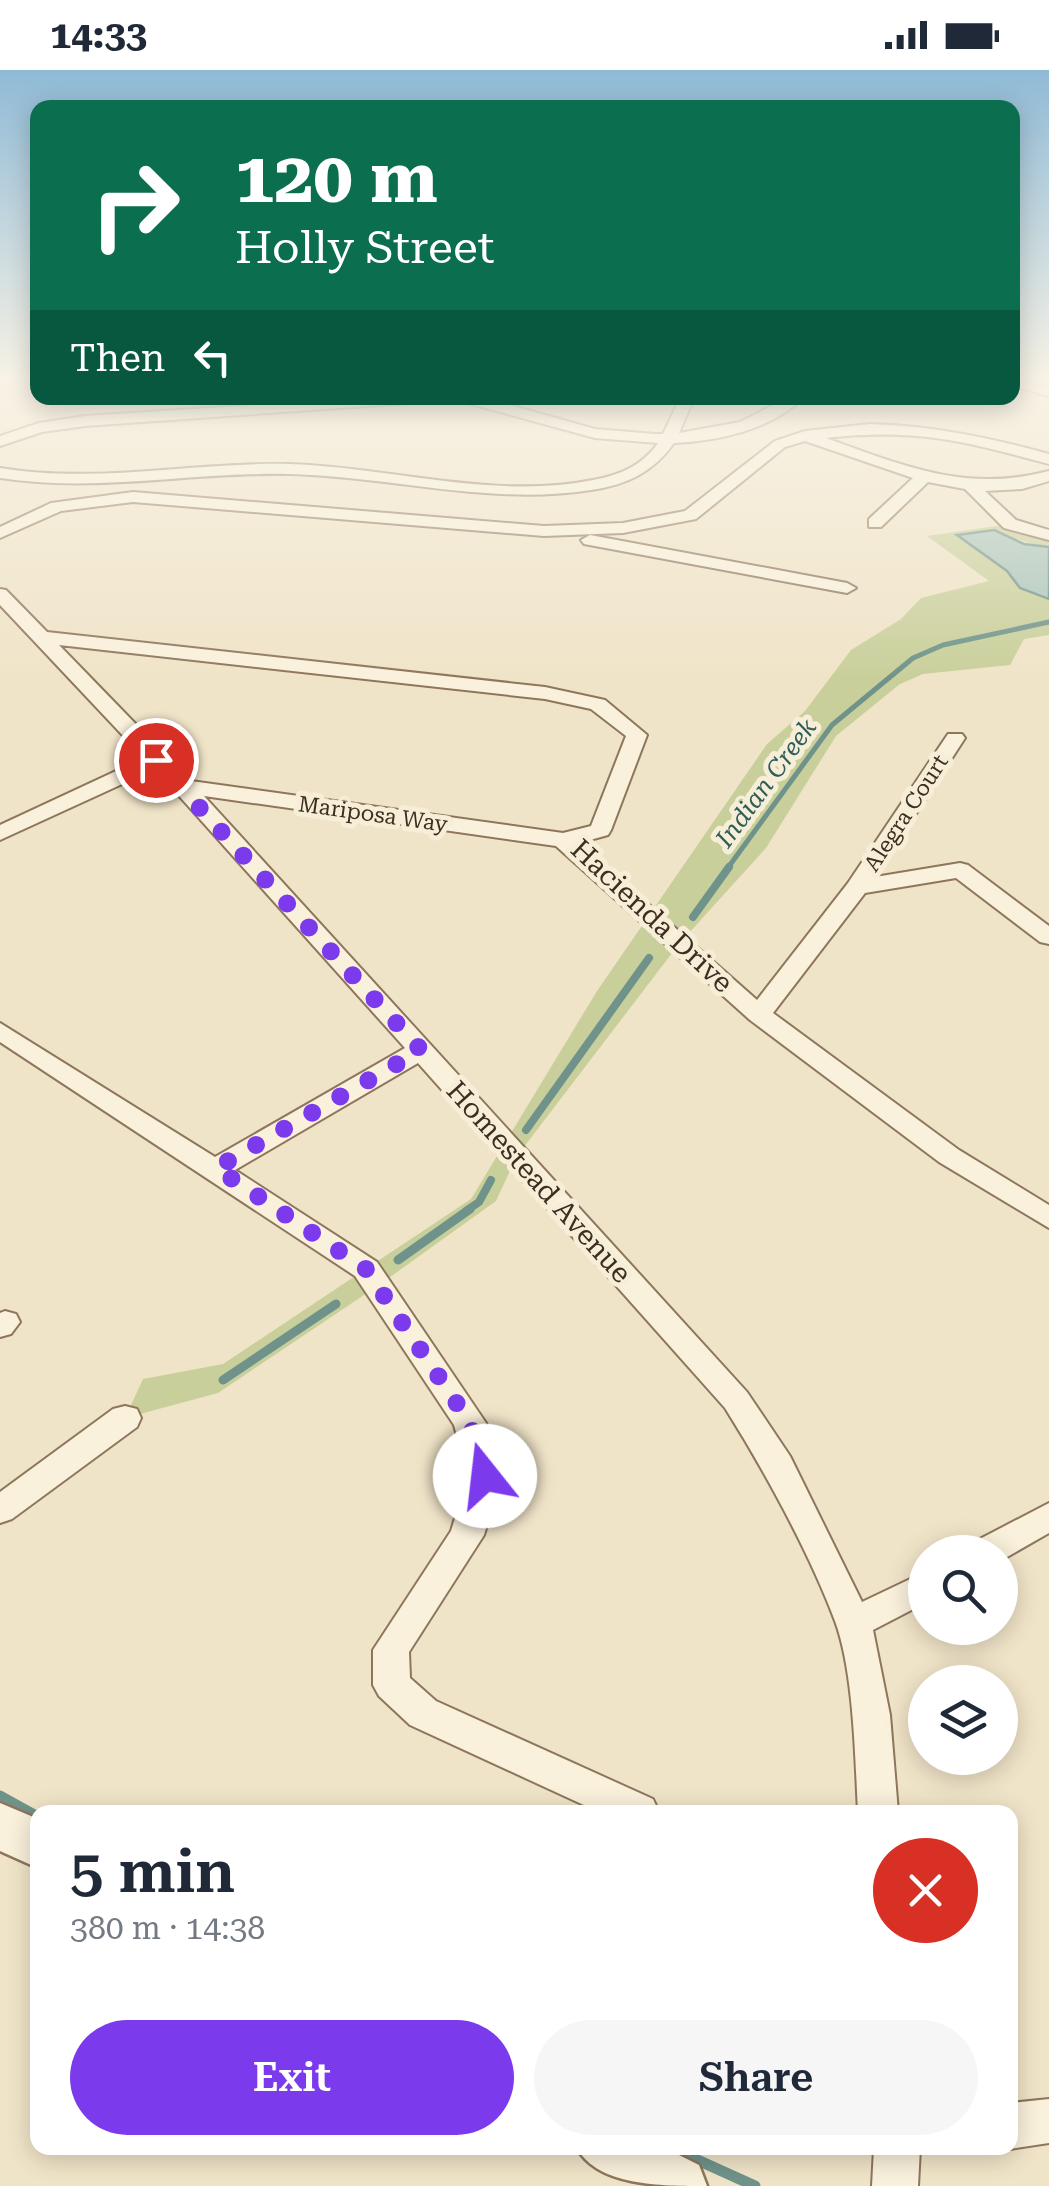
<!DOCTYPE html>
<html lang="en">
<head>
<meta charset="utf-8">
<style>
  body { margin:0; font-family:"Roboto Serif",serif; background:#f6f6f7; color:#1f2937; height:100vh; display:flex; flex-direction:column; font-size:38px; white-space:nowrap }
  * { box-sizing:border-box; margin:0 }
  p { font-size:32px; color:#747a83 }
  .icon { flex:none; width:55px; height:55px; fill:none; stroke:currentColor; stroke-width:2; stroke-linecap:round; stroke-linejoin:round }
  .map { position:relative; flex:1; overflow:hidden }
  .sheet { position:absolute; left:30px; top:1735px; width:988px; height:350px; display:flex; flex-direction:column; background:#fff; border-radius:20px; box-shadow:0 5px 25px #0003 }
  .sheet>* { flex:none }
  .banner { position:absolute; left:30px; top:30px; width:990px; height:305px; border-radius:20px; box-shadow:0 5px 25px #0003; background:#0b6e4f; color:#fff; overflow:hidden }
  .tools { position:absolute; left:908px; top:1465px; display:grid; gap:20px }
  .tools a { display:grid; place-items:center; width:110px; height:110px; border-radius:50%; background:#fff; box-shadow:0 5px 25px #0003; font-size:50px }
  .pin { position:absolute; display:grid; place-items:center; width:85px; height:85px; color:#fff; margin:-42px; border:5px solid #fff; border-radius:50%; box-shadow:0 2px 10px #0007 }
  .me { position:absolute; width:110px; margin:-55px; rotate:344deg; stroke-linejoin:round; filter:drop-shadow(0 0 8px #0008) }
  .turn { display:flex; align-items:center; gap:35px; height:210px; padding:0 40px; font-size:45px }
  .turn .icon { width:130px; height:130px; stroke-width:2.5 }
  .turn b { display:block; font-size:70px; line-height:85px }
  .then { display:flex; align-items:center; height:95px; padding:0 40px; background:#0003; gap:20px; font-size:38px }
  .round { display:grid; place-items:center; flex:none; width:105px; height:105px; border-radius:52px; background:#f6f6f7 }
  .head { display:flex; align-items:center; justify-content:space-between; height:170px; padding:0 40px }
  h1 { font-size:60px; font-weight:600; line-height:75px }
  .action { display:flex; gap:20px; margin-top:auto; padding:20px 40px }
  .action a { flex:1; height:115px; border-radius:60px; background:#7c3aed; color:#fff; font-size:40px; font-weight:600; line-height:115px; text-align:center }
  .action a+a { background:#f6f6f7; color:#1f2937 }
  .status { display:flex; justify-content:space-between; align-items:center; height:70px; padding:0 50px; background:#fff; direction:ltr }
  .status svg { height:28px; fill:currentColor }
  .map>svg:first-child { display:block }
</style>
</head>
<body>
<div class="status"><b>14:33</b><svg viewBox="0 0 49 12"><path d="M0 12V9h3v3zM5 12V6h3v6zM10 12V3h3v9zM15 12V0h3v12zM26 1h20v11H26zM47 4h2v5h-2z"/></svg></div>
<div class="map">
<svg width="1049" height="2116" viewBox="0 0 1049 2116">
  <rect width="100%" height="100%" fill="#f0e4c8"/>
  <!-- green -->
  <path fill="#c9cf9b" d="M 1010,454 L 1049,465 L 1049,477 C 1011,472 997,455 958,466 L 1049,529 L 1049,565 L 1024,569 L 1010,595 L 923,604 L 900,614 L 836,666 L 766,778 L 679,874 L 517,1086 L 496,1131 L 379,1215 L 218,1323 L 125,1348 L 143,1309 L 223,1294 L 471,1129 L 597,921 L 767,674 L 805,641 L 851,580 L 901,549 L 921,528 L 989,511 L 927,466 Z"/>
  <!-- water -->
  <polygon fill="#a9c4bc" stroke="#6f938a" stroke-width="2.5" points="994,460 1024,474 1049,477 1049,529 1020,518 1007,501 957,465"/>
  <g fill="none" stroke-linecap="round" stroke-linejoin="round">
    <!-- stream-far3 -->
    <polyline stroke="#6f938a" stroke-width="5" points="727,799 832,655 913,588 943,575 1049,552"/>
    <!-- stream-far2 -->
    <g stroke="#6f938a" stroke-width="8">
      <polyline points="693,847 729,797"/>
      <polyline points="526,1060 649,888"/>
      <polyline points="466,1141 479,1132 491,1110"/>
    </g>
    <!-- stream-far1 -->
    <g stroke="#6f938a" stroke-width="9">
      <polyline points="398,1190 470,1139"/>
      <polyline points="223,1310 336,1234"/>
    </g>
    <!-- stream -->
    <g stroke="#6f938a" stroke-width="11">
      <polyline points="0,1726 38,1747"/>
      <polyline points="671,2078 755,2116"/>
    </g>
    <defs>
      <g id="minor">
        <polygon points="1012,313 1049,317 1049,326 1013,316"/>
        <polygon points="367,328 432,328 425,332 85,356 42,362 0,376 0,366 39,353 85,346"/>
        <path d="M 449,328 L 485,328 L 595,359 L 655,364 L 663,364 L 680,328 L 694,328 L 679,363 L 740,352 L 787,328 L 803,328 C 770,360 718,371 674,373 C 653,402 627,415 591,420 C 490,436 389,406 288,404 C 191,402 98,423 0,408 L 0,398 C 98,414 191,392 289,394 C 389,397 494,430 593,410 C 620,405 642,396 658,373 L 595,368 Z"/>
        <path d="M 870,354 C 933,356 988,367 1049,384 L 1049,394 C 963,371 917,358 826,368 C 904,396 966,423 1049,401 L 1049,411 L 1022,419 L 985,421 L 1016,450 L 1049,460 L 1049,470 L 1004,458 L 965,419 L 928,412 L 881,457 L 869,457 L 869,449 L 913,408 L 805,371 L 785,377 L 696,449 L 623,463 L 544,466 L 133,432 L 61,441 L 0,468 L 0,457 L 51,433 L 133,422 L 544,456 L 623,453 L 685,441 L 775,371 L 805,361 Z"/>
        <polygon points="590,465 847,513 856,518 847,523 584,474 581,470"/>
        <path d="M 0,519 L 6,520 L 47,562 L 545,617 L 605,630 L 647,665 L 611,760 L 608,765 L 579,773 L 757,930 L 848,813 L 948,664 L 962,664 L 965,668 L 875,807 L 960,793 L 968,795 L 1049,856 L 1049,874 L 1040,872 L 956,808 L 865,823 L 773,943 L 959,1080 L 1049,1135 L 1049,1158 L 939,1092 L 750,950 L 556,776 L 204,726 L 747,1322 L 790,1386 L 862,1532 L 925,1502 L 925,1533 L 873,1560 L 890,1645 L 898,1742 L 858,1742 C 855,1687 854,1602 835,1551 C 809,1482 764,1400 725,1338 L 418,993 L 235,1100 L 377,1192 L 486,1353 L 502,1406 L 484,1465 L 409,1582 L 410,1608 L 436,1631 L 653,1729 L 659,1742 L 599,1742 L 410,1655 L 379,1626 L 373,1615 L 373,1580 L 451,1461 L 468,1406 L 454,1355 L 355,1206 L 0,972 L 0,953 L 215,1087 L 405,978 L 155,699 L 0,770 L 0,755 L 144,688 L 0,535 ZM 59,575 L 545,629 L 591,639 L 626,666 L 591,756 L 563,763 L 191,711 Z"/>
        <polygon points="5,1241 16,1244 20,1252 11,1264 0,1267 0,1243"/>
        <polygon points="125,1336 137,1339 141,1348 137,1357 12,1449 0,1453 0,1422 113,1339"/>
        <polygon points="1049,1433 1049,1463 1000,1491 1000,1482 969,1482 974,1472"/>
        <polygon points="1049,2029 1049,2073 1010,2079 1007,2078 1010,2033"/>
        <polygon points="874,2078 920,2078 918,2116 872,2116"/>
      </g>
      <g id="tertiary">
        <polygon points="0,1733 38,1749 38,1798 0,1781"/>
        <path d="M 577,2078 L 665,2078 L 699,2095 L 707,2116 C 660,2116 598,2116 577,2078 Z"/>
      </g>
    </defs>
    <!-- minor casing -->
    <use href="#minor" stroke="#8d765c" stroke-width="4"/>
    <!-- tertiary casing -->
    <use href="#tertiary" stroke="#8d765c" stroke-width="5"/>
    <!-- minor -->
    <use href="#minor" fill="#faf1dc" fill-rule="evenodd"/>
    <!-- tertiary -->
    <use href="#tertiary" fill="#faf1dc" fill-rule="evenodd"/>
  </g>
  <!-- sky -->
  <linearGradient id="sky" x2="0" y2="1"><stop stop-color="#8fbad6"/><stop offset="0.51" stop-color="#f8f3e6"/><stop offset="1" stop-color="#f8f3e6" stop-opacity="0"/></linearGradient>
  <rect width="1049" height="609" fill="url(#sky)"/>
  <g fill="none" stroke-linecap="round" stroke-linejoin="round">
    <!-- route -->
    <polyline stroke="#7c3aed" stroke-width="18" stroke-dasharray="0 32.4" points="156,690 421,980 216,1098 366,1199 470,1353 485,1406"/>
  </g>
  <g text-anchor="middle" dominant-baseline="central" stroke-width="10" stroke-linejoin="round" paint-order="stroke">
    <!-- far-street labels -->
    <g font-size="22" fill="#3d2e20" stroke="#f7eed8">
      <text transform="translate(906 743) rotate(-57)">Alegra Court</text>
      <text transform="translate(373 744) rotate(8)">Mariposa Way</text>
    </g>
    <!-- far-water labels -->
    <g font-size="25" font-style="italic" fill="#2f5d5a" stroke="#f7eed8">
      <text transform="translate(766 713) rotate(-54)">Indian Creek</text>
    </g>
    <!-- street labels -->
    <g font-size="28" fill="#3d2e20" stroke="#f7eed8">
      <text transform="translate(652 846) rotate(43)">Hacienda Drive</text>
      <text transform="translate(539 1112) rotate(48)">Homestead Avenue</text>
    </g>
  </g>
</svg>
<div class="tools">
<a><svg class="icon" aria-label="search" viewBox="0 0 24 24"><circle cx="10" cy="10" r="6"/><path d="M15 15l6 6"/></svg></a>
<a><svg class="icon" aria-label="layers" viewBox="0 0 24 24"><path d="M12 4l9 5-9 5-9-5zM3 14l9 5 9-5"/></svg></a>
</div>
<div class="pin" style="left:156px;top:690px;background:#d93025"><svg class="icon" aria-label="arrive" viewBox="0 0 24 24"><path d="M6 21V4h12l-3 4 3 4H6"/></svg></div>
<svg class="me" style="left:485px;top:1406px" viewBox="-20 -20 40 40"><circle r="19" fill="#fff"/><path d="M0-13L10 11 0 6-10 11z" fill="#7c3aed"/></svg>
<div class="banner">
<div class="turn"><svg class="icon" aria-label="right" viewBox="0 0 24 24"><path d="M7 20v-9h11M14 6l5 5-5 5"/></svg><div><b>120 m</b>Holly Street</div></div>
<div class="then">Then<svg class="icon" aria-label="left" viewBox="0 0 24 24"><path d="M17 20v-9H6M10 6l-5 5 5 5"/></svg></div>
</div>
<section class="sheet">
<div class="head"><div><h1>5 min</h1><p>380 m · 14:38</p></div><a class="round" style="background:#d93025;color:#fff"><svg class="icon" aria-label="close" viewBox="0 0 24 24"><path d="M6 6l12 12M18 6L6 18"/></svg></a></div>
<div class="action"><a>Exit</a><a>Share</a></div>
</section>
</div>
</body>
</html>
